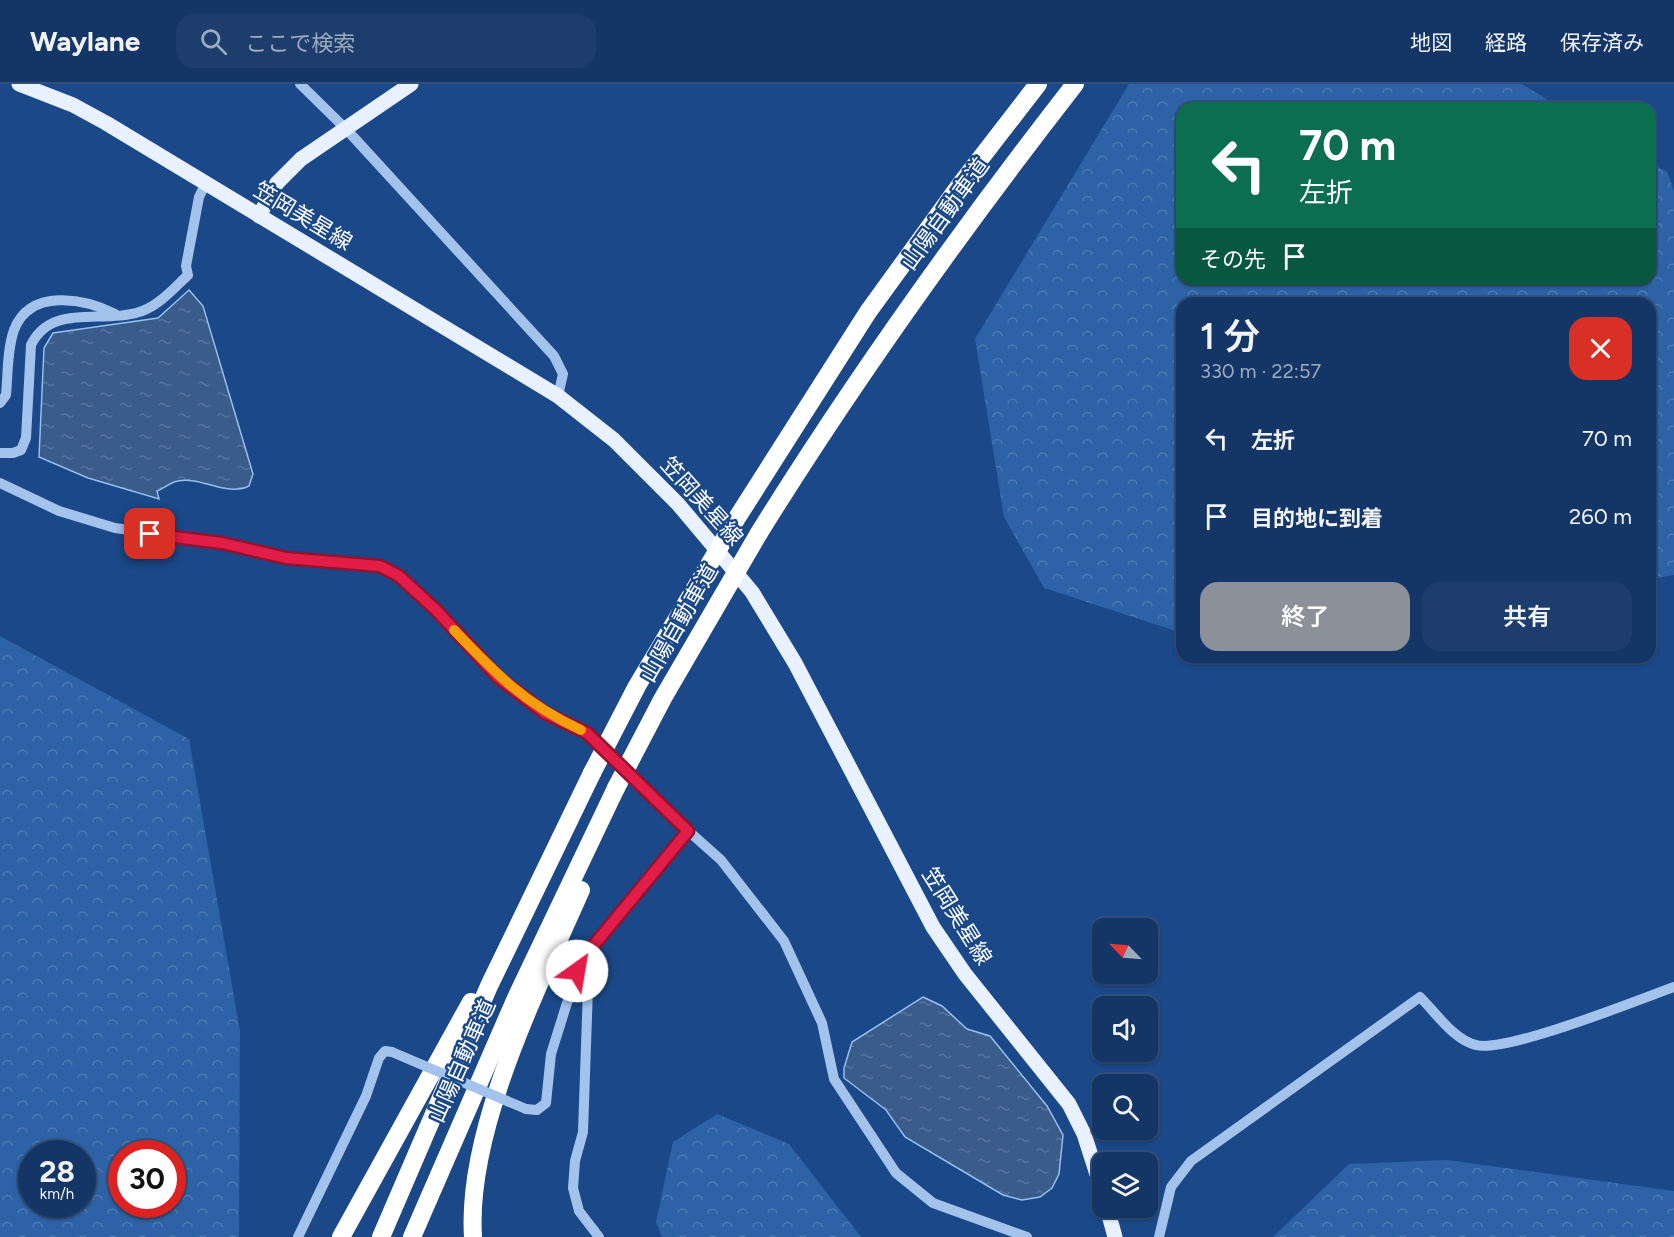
<!DOCTYPE html>
<html lang="ja">
<head>
<meta charset="utf-8">
<style>
  body { margin:0; font-family:Figtree,"Noto Sans JP",sans-serif; background:#1d3e6c; color:#f1f3f6; height:100vh; display:flex; flex-direction:column; font-size:22px; white-space:nowrap }
  * { box-sizing:border-box; margin:0 }
  p { font-size:20px; color:#9dabbf }
  .icon { flex:none; width:33px; height:33px; fill:none; stroke:currentColor; stroke-width:2; stroke-linecap:round; stroke-linejoin:round }
  .map { position:relative; flex:1; overflow:hidden }
  .details { position:absolute; left:1176px; top:213px; width:480px; height:366px; display:flex; flex-direction:column; background:#143666; border-radius:18px; box-shadow:0 2px 4px #0004,0 0 0 2px #33507a }
  .details>* { flex:none }
  .guide { position:absolute; left:1176px; top:18px; width:480px; height:183px; border-radius:18px; box-shadow:0 2px 4px #0004,0 0 0 2px #33507a; background:#0b6e4f; color:#fff; overflow:hidden }
  .needle { width:39px; rotate:295deg }
  .fabs { position:absolute; left:1092px; top:834px; display:grid; gap:12px }
  .fabs a { display:grid; place-items:center; width:66px; height:66px; border-radius:12px; background:#143666; box-shadow:0 2px 4px #0004,0 0 0 2px #33507a; font-size:30px }
  .speed { position:absolute; left:18px; top:1056px; display:flex; gap:12px; font-size:30px; font-weight:700; text-align:center }
  .speed>* { display:grid; place-content:center; width:78px; height:78px; border-radius:50%; background:#143666; box-shadow:0 2px 4px #0004,0 0 0 2px #33507a; line-height:1 }
  .speed small { font-size:15px; font-weight:400 }
  .speed .limit { border:9px solid #d22; background:#fff; color:#111 }
  .pin { position:absolute; display:grid; place-items:center; width:51px; height:51px; color:#fff; margin:-26px; border-radius:12px; box-shadow:0 3px 9px #0006 }
  .me { position:absolute; width:66px; margin:-33px; rotate:32deg; stroke-linejoin:round; filter:drop-shadow(0 0 4px #0008) }
  .turn { display:flex; align-items:center; gap:21px; height:126px; padding:0 24px; font-size:27px }
  .turn .icon { width:78px; height:78px; stroke-width:2.5 }
  .turn b { display:block; font-size:42px; line-height:51px }
  .then { display:flex; align-items:center; height:57px; padding:0 24px; background:#0003; gap:12px; font-size:22px }
  .round { display:grid; place-items:center; flex:none; width:63px; height:63px; border-radius:18px; background:#1d3e6c }
  .overview { display:flex; align-items:center; justify-content:space-between; height:102px; padding:0 24px }
  h1 { font-size:36px; font-weight:600; line-height:45px }
  .cta { display:flex; gap:12px; margin-top:auto; padding:12px 24px }
  .cta a { flex:1; height:69px; border-radius:18px; background:#8c9099; color:#fff; font-size:24px; font-weight:600; line-height:69px; text-align:center }
  .cta a+a { background:#1d3e6c; color:#f1f3f6 }
  ul { padding:0; list-style:none }
  li { display:flex; align-items:center; gap:18px; height:78px; padding:0 24px }
  li div { flex:1 }
  li b { display:block; font-size:22px }
  li em { font-style:normal }
  header { display:flex; align-items:center; gap:36px; box-sizing:border-box; height:84px; padding:0 30px; background:#143666; border-bottom:2px solid #33507a }
  header strong { font-size:28px }
  nav { display:flex; gap:33px; margin-inline-start:auto; font-size:21px }
  .search { width:420px; height:54px; background:#1d3e6c; display:flex; align-items:center; gap:15px; box-sizing:border-box; padding:0 21px; border-radius:18px; color:#9dabbf; font-size:22px }
  .map>svg:first-child { display:block }
</style>
</head>
<body>
<header>
<strong>Waylane</strong>
<div class="search"><svg class="icon" aria-label="search" viewBox="0 0 24 24"><circle cx="10" cy="10" r="6"/><path d="M15 15l6 6"/></svg>ここで検索</div>
<nav><a>地図</a><a>経路</a><a>保存済み</a></nav>
</header>
<div class="map">
<svg width="1674" height="1153" viewBox="0 0 1674 1153">
  <defs>
    <pattern id="forest-crowns" width="20" height="18" patternUnits="userSpaceOnUse" patternTransform="scale(1.5)"><rect width="20" height="18" fill="#2d62a6"/><path d="M2 6a3 3 0 1 1 6 0M12 15a3 3 0 1 1 6 0" fill="none" stroke="#4c7ab3"/></pattern>
    <pattern id="water-ripples" width="26" height="14" patternUnits="userSpaceOnUse" patternTransform="scale(1.5)"><rect width="26" height="14" fill="#3a5c8b"/><path d="M2 4q2-2 4 0t4 0M15 11q2-2 4 0t4 0" fill="none" stroke="#58749c"/></pattern>
  </defs>
  <rect width="100%" height="100%" fill="#1a4888"/>
  <!-- forest -->
  <g fill="url(#forest-crowns)" fill-rule="evenodd">
    <polygon points="1129,0 1522,0 1561,24 1182,24 1182,195 1650,195 1650,78 1668,89 1674,108 1674,491 1650,495 1650,219 1182,219 1182,549 1044,504 1004,433 975,255"/>
    <path d="M 0,552 L 189,655 L 240,947 L 239,1153 L 0,1153 ZM 32,1070 L 82,1070 L 82,1120 L 32,1120 ZM 122,1070 L 172,1070 L 172,1120 L 122,1120 Z"/>
    <polygon points="717,1030 789,1060 861,1153 662,1153 656,1138 673,1058"/>
    <polygon points="1447,1076 1674,1107 1674,1153 1273,1153 1349,1080"/>
  </g>
  <!-- water -->
  <g fill="url(#water-ripples)" stroke="#96beef" stroke-width="1.5">
    <path d="M 189,206 L 203,222 L 253,390 L 249,402 C 227,413 201,392 178,397 C 171,398 164,404 157,407 L 159,415 L 88,394 L 39,373 L 44,264 L 53,249 L 158,234 Z"/>
    <polygon points="923,913 942,922 967,945 990,952 1047,1022 1063,1051 1059,1090 1052,1104 1040,1113 1022,1116 1003,1111 905,1053 886,1026 844,994 844,984 852,958"/>
  </g>
  <g fill="none" stroke-linecap="round" stroke-linejoin="round">
    <!-- minor -->
    <g stroke="#a3c3ec" stroke-width="10">
      <polyline points="300,0 347,46 554,272 563,290 558,312"/>
      <path d="M 0,319 L 6,311 C 8,290 7,266 14,246 C 30,204 84,214 115,230"/>
      <path d="M 0,369 L 13,369 L 21,366 L 26,354 L 31,261 C 51,220 100,239 136,229 C 157,224 173,205 188,191 L 186,182 L 199,113 L 205,101"/>
      <polyline points="0,399 59,427 115,444 222,459 286,474 380,482 399,492 436,527 499,594 545,629 587,649 666,727 721,776 784,857 822,939 834,995 896,1089 933,1119 1027,1153"/>
      <polyline points="577,887 588,904 583,1048 575,1077 573,1104 579,1127 599,1153"/>
      <polyline points="526,1025 537,1026 546,1019 551,970 577,887 589,867 688,747"/>
      <polyline points="298,1153 366,1012 379,974 385,967 392,968"/>
      <path d="M 1159,1153 L 1171,1103 L 1191,1077 L 1420,913 C 1436,929 1454,956 1476,961 C 1506,969 1638,916 1674,903"/>
    </g>
    <!-- major -->
    <g stroke="#e9f1ff" stroke-width="15">
      <polyline points="19,0 73,21 106,39 558,312 614,356 678,420 752,508 795,579 933,843 965,890 1069,1020 1084,1050 1102,1106"/>
      <polyline points="259,132 277,99 301,75 411,0"/>
      <polyline points="1107,1124 1115,1153"/>
    </g>
    <!-- highway -->
    <g stroke="#fff" stroke-width="18">
      <polyline points="735,437 868,228 960,101 1038,0"/>
      <path d="M 759,449 C 856,293 962,145 1075,0"/>
      <polyline points="341,1153 471,918"/>
      <polyline points="381,1153 489,902 592,689"/>
      <polyline points="412,1153 516,914 616,704"/>
      <path d="M 473,1153 C 466,1045 538,904 581,806"/>
    </g>
    <!-- minor-bridge -->
    <polyline stroke="#a3c3ec" stroke-width="10" points="392,968 526,1025"/>
    <!-- highway-bridge -->
    <g stroke="#fff" stroke-width="18">
      <polyline points="592,689 637,602 735,437"/>
      <polyline points="616,704 663,614 759,449"/>
    </g>
  </g>
  <g fill="none" stroke-linecap="round" stroke-linejoin="round">
    <defs>
      <polyline id="route" points="150,450 222,459 286,474 380,482 399,492 436,526 499,594 545,629 587,649 688,747 589,867 577,887"/>
    </defs>
    <!-- route casing -->
    <use href="#route" stroke="#92132f" stroke-width="15"/>
    <!-- route -->
    <use href="#route" stroke="#e11d48" stroke-width="10"/>
    <!-- slow -->
    <path stroke="#f59e0b" stroke-width="10" d="M 454,546 C 496,590 525,620 581,646"/>
  </g>
  <g text-anchor="middle" dominant-baseline="central" stroke-width="5" stroke-linejoin="round" paint-order="stroke">
    <!-- street labels -->
    <g font-size="22" fill="#fff" stroke="#1a4888">
      <text transform="translate(945 130) rotate(-54)">山陽自動車道</text>
      <text transform="translate(303 132) rotate(31)">笠岡美星線</text>
      <text transform="translate(702 417) rotate(48)">笠岡美星線</text>
      <text transform="translate(679 539) rotate(-60)">山陽自動車道</text>
      <text transform="translate(957 832) rotate(58)">笠岡美星線</text>
      <text transform="translate(462 977) rotate(-66)">山陽自動車道</text>
    </g>
  </g>
</svg>
<div class="fabs">
<a><svg class="needle" viewBox="-14 -14 28 28"><path d="M0-13l5 13h-10z" fill="#e53935"/><path d="M0 13l5-13h-10z" fill="#9dabbf"/></svg></a>
<a><svg class="icon" aria-label="sound" viewBox="0 0 24 24"><path d="M4 9h4l5-4v14l-5-4H4zM17 9q2 3 0 6"/></svg></a>
<a><svg class="icon" aria-label="search" viewBox="0 0 24 24"><circle cx="10" cy="10" r="6"/><path d="M15 15l6 6"/></svg></a>
<a><svg class="icon" aria-label="layers" viewBox="0 0 24 24"><path d="M12 4l9 5-9 5-9-5zM3 14l9 5 9-5"/></svg></a>
</div>
<div class="speed"><div>28<small>km/h</small></div><div class="limit">30</div></div>
<div class="pin" style="left:150px;top:450px;background:#d93025"><svg class="icon" aria-label="arrive" viewBox="0 0 24 24"><path d="M6 21V4h12l-3 4 3 4H6"/></svg></div>
<svg class="me" style="left:577px;top:887px" viewBox="-20 -20 40 40"><circle r="19" fill="#fff"/><path d="M0-13L10 11 0 6-10 11z" fill="#e11d48"/></svg>
<div class="guide">
<div class="turn"><svg class="icon" aria-label="left" viewBox="0 0 24 24"><path d="M17 20v-9H6M10 6l-5 5 5 5"/></svg><div><b>70 m</b>左折</div></div>
<div class="then">その先<svg class="icon" aria-label="arrive" viewBox="0 0 24 24"><path d="M6 21V4h12l-3 4 3 4H6"/></svg></div>
</div>
<section class="details">
<div class="overview"><div><h1>1 分</h1><p>330 m · 22:57</p></div><a class="round" style="background:#d93025;color:#fff"><svg class="icon" aria-label="close" viewBox="0 0 24 24"><path d="M6 6l12 12M18 6L6 18"/></svg></a></div>
<ul>
<li><svg class="icon" aria-label="left" viewBox="0 0 24 24"><path d="M17 20v-9H6M10 6l-5 5 5 5"/></svg><div><b>左折</b></div><em>70 m</em></li>
<li><svg class="icon" aria-label="arrive" viewBox="0 0 24 24"><path d="M6 21V4h12l-3 4 3 4H6"/></svg><div><b>目的地に到着</b></div><em>260 m</em></li>
</ul>
<div class="cta"><a>終了</a><a>共有</a></div>
</section>
</div>
</body>
</html>
